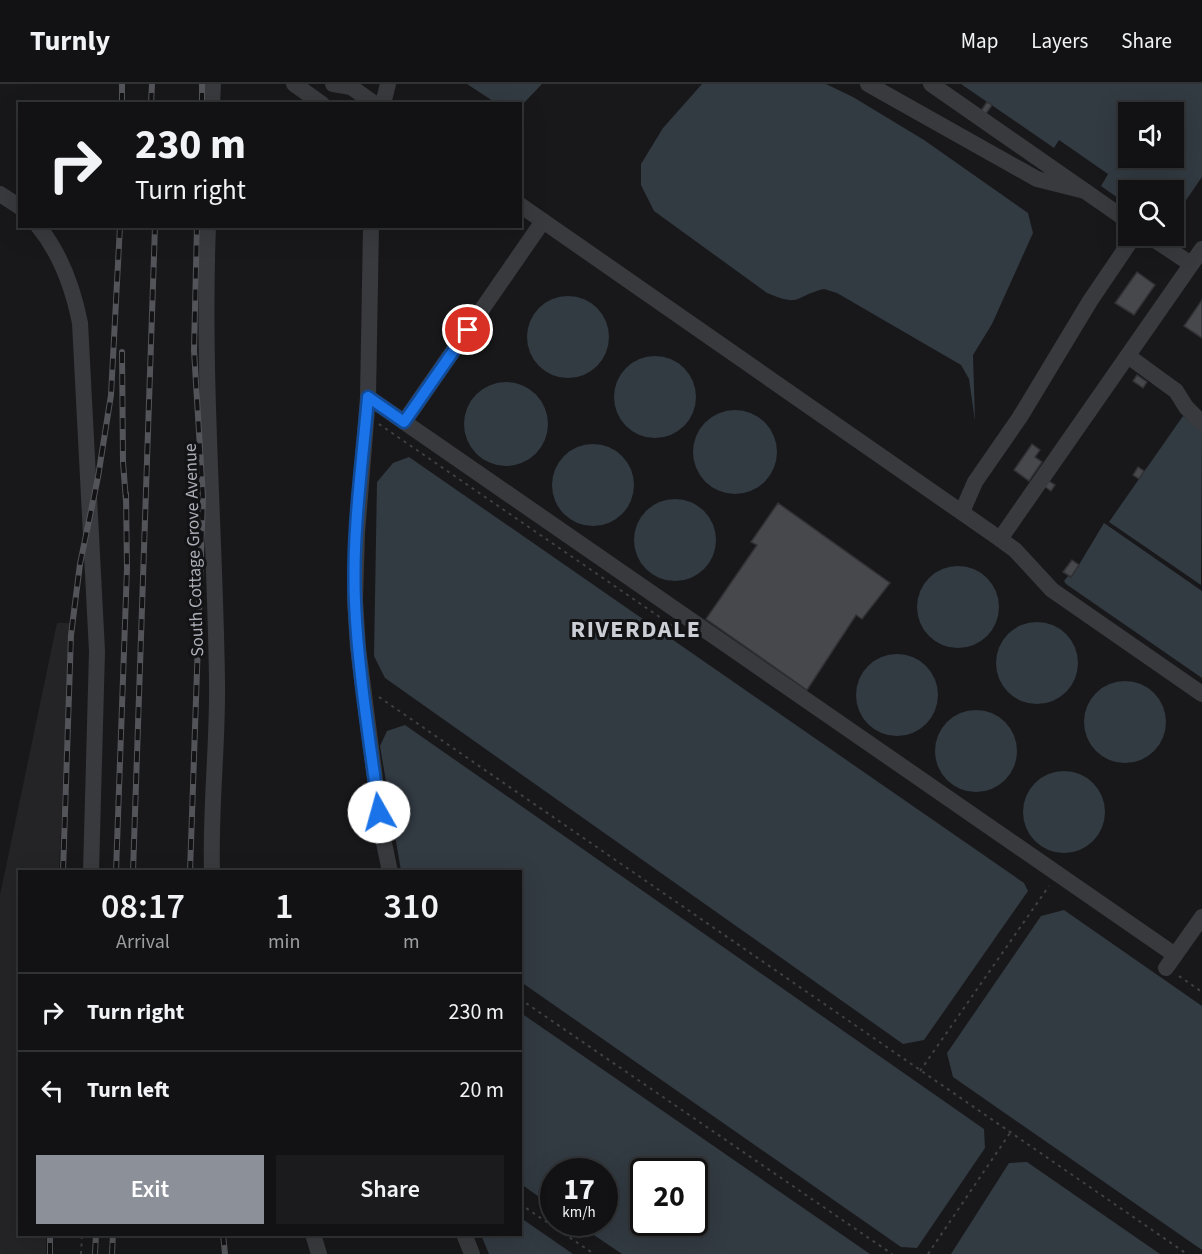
<!DOCTYPE html>
<html lang="en">
<head>
<meta charset="utf-8">
<style>
  body { margin:0; font-family:"Source Sans 3",sans-serif; background:#1b1b1d; color:#f1f3f6; height:100vh; display:flex; flex-direction:column; font-size:22px; white-space:nowrap }
  * { box-sizing:border-box; margin:0 }
  p { font-size:20px; color:#9c9ea0 }
  .icon { flex:none; width:33px; height:33px; fill:none; stroke:currentColor; stroke-width:2; stroke-linecap:round; stroke-linejoin:round }
  .map { position:relative; flex:1; overflow:hidden }
  .side { position:absolute; left:18px; top:786px; width:504px; height:366px; display:flex; flex-direction:column; background:#121214; border-radius:0px; box-shadow:0 6px 24px #0002,0 0 0 2px #313234 }
  .side>* { flex:none }
  .guide { position:absolute; left:18px; top:18px; width:504px; height:126px; border-radius:0px; box-shadow:0 6px 24px #0002,0 0 0 2px #313234; background:#121214; color:#f1f3f6; overflow:hidden }
  .tools { position:absolute; left:1118px; top:18px; display:grid; gap:12px }
  .tools a { display:grid; place-items:center; width:66px; height:66px; border-radius:0px; background:#121214; box-shadow:0 6px 24px #0002,0 0 0 2px #313234; font-size:30px }
  .speed { position:absolute; left:540px; top:1074px; display:flex; gap:12px; font-size:30px; font-weight:700; text-align:center }
  .speed>* { display:grid; place-content:center; width:78px; height:78px; border-radius:50%; background:#121214; box-shadow:0 6px 24px #0002,0 0 0 2px #313234; line-height:1 }
  .speed small { font-size:15px; font-weight:400 }
  .speed .limit { border:3px solid #111; border-radius:9px; background:#fff; color:#111 }
  .pin { position:absolute; display:grid; place-items:center; width:51px; height:51px; color:#fff; margin:-26px; border:3px solid #fff; border-radius:50%; box-shadow:0 2px 6px #0007 }
  .me { position:absolute; width:66px; margin:-33px; rotate:353deg; stroke-linejoin:round; filter:drop-shadow(0 0 4px #0008) }
  .turn { display:flex; align-items:center; gap:21px; height:126px; padding:0 18px; font-size:27px }
  .turn .icon { width:78px; height:78px; stroke-width:2.5 }
  .turn b { display:block; font-size:42px; line-height:51px }
  .eta { display:flex; justify-content:space-evenly; align-items:center; height:102px; text-align:center }
  .eta b { font-size:36px; font-weight:600; line-height:42px }
  .action { display:flex; gap:12px; margin-top:auto; padding:12px 18px }
  .action a { flex:1; height:69px; border-radius:0px; background:#8c9099; color:#fff; font-size:24px; font-weight:600; line-height:69px; text-align:center }
  .action a+a { background:#1b1b1d; color:#f1f3f6 }
  ul { padding:0; list-style:none }
  li { display:flex; align-items:center; gap:18px; height:78px; padding:0 18px; border-top:2px solid #313234 }
  li div { flex:1 }
  li b { display:block; font-size:22px }
  li em { font-style:normal }
  header { display:flex; align-items:center; gap:36px; box-sizing:border-box; height:84px; padding:0 30px; background:#121214; border-bottom:2px solid #313234 }
  header strong { font-size:28px }
  nav { display:flex; gap:33px; margin-inline-start:auto; font-size:21px }
  .map>svg:first-child { display:block }
</style>
</head>
<body>
<header>
<strong>Turnly</strong>
<nav><a>Map</a><a>Layers</a><a>Share</a></nav>
</header>
<div class="map">
<svg width="1202" height="1170" viewBox="0 0 1202 1170">
  <rect width="100%" height="100%" fill="#18181a"/>
  <!-- built -->
  <polygon fill="#242427" points="57,539 70,539 59,787 20,788 20,1150 46,1151 46,1170 0,1170 0,811"/>
  <!-- water -->
  <g fill="#323a42" fill-rule="evenodd">
    <polygon points="467,0 542,0 521,22 520,20 496,19"/>
    <path d="M 702,0 L 826,0 L 853,13 L 924,56 L 1028,129 L 1033,149 L 992,240 L 973,271 L 975,337 L 969,295 L 961,281 L 837,209 L 824,205 C 794,212 802,224 767,209 L 654,127 L 641,101 L 641,80 L 663,44 Z"/>
    <path d="M 961,0 L 1202,0 L 1202,93 L 1173,135 L 1173,106 L 1128,106 L 1128,121 L 1101,102 L 1108,90 L 1059,56 L 1054,64 ZM 1128,28 L 1173,28 L 1173,74 L 1128,74 Z"/>
    <circle cx="568" cy="253" r="41"/>
    <circle cx="655" cy="313" r="41"/>
    <circle cx="506" cy="340" r="42"/>
    <circle cx="735" cy="368" r="42"/>
    <polygon points="1183,332 1202,345 1201,501 1109,438"/>
    <circle cx="593" cy="401" r="41"/>
    <polygon points="409,373 1024,799 1028,807 924,956 903,960 385,594 374,572 377,398 393,379"/>
    <circle cx="675" cy="456" r="41"/>
    <polygon points="1104,439 1202,507 1202,594 1066,500 1064,497 1068,492 1071,494"/>
    <circle cx="958" cy="523" r="41"/>
    <circle cx="1037" cy="579" r="41"/>
    <circle cx="897" cy="611" r="41"/>
    <circle cx="1125" cy="638" r="41"/>
    <circle cx="976" cy="667" r="41"/>
    <polygon points="405,641 984,1045 985,1064 917,1164 901,1163 521,898 520,788 401,787 380,662 387,647"/>
    <circle cx="1064" cy="728" r="41"/>
    <polygon points="1064,826 1202,922 1202,1166 953,993 947,969 1041,832"/>
    <path d="M 521,929 L 870,1170 L 622,1170 L 576,1139 L 604,1138 L 604,1088 L 554,1088 L 553,1123 L 521,1100 ZM 644,1088 L 694,1088 L 694,1138 L 644,1138 Z"/>
    <polygon points="1027,1078 1160,1170 951,1170 1009,1079"/>
    <polygon points="521,1134 573,1170 489,1170 481,1151 520,1150"/>
  </g>
  <!-- building -->
  <g fill="#47484c" stroke="#323236" stroke-width="1.5">
    <polygon points="987,18 992,21 985,31 980,28"/>
    <polygon points="1137,188 1155,201 1134,231 1115,219"/>
    <polygon points="1202,216 1202,254 1184,242"/>
    <polygon points="1137,291 1147,298 1143,304 1133,297"/>
    <polygon points="1032,360 1040,366 1035,373 1042,378 1029,397 1014,386"/>
    <polygon points="1138,383 1144,387 1139,395 1133,391"/>
    <polygon points="1049,397 1055,401 1051,407 1044,402"/>
    <polygon points="778,419 890,499 862,535 856,531 807,606 706,535 757,461 751,458"/>
    <polygon points="1072,476 1079,481 1071,493 1063,488"/>
  </g>
  <g fill="none" stroke-linecap="round" stroke-linejoin="round">
    <!-- path -->
    <g stroke="#3f4145" stroke-width="2" stroke-dasharray="3 4.5" stroke-linecap="butt">
      <polyline points="379,340 693,556"/>
      <polyline points="379,613 1187,1170"/>
      <polyline points="1179,892 1202,908"/>
      <polyline points="520,915 892,1170"/>
      <polyline points="920,987 1049,802"/>
      <polyline points="520,1120 594,1170"/>
      <polyline points="81,1170 82,1150"/>
      <polyline points="928,1170 1010,1049"/>
    </g>
    <!-- minor -->
    <g stroke="#393a3e" stroke-width="16">
      <polyline points="294,0 322,20"/>
      <polyline points="333,0 351,3 375,20"/>
      <polyline points="868,0 1037,95 1085,107"/>
      <polyline points="931,0 1128,137"/>
      <polyline points="212,20 213,0"/>
      <polyline points="383,20 388,0"/>
      <polyline points="0,110 20,123"/>
      <polyline points="520,121 1000,455 1015,466 1052,506 1202,610"/>
      <path d="M 38,142 C 61,170 73,204 80,239 L 97,567 L 91,788"/>
      <path d="M 208,142 C 202,294 215,445 217,597 C 218,660 210,724 212,788"/>
      <polyline points="371,142 368,313 357,449 355,516 358,564 382,749 390,788"/>
      <polyline points="1149,152 1191,180"/>
      <polyline points="1128,272 1176,307 1186,323 1202,339"/>
      <polyline points="368,313 1175,871"/>
      <polyline points="404,338 543,137"/>
      <polyline points="962,428 975,398 1020,333 1090,217 1134,152"/>
      <polyline points="1000,455 1202,165"/>
      <polyline points="1166,884 1202,833"/>
      <polyline points="313,1150 319,1170"/>
      <polyline points="464,1150 472,1170"/>
    </g>
    <defs>
      <g id="rail">
        <polyline points="122,20 122,0"/>
        <polyline points="151,20 152,0"/>
        <polyline points="202,20 202,0"/>
        <polyline points="122,268 123,378 126,417"/>
        <polyline points="63,788 71,551 80,480 98,393 111,311 120,142"/>
        <polyline points="116,788 127,484 126,410"/>
        <polyline points="133,788 155,142"/>
        <polyline points="190,788 203,414 194,266 197,142"/>
        <polyline points="223,1150 225,1170"/>
        <polyline points="50,1170 50,1150"/>
        <polyline points="95,1170 96,1150"/>
        <polyline points="112,1170 113,1150"/>
      </g>
    </defs>
    <!-- rail casing -->
    <use href="#rail" stroke="#535459" stroke-width="6"/>
    <!-- rail -->
    <use href="#rail" stroke="#131315" stroke-width="4" stroke-dasharray="11" stroke-linecap="butt"/>
  </g>
  <g fill="none" stroke-linecap="round" stroke-linejoin="round">
    <defs>
      <path id="route" d="M 379,728 C 370,658 358,588 355,518 C 352,450 362,381 368,313 L 404,338 L 468,246"/>
    </defs>
    <!-- route casing -->
    <use href="#route" stroke="#114b97" stroke-width="15"/>
    <!-- route -->
    <use href="#route" stroke="#1a73e8" stroke-width="10"/>
  </g>
  <g text-anchor="middle" dominant-baseline="central" stroke-width="6" stroke-linejoin="round" paint-order="stroke">
    <!-- street labels -->
    <g font-size="18" fill="#acafb8" stroke="#131315">
      <text transform="translate(194 466) rotate(-92)">South Cottage Grove Avenue</text>
    </g>
    <!-- district labels -->
    <g font-size="24" font-weight="bold" letter-spacing="1.5" fill="#ccced5" stroke="#131315">
      <text x="636" y="545">RIVERDALE</text>
    </g>
  </g>
</svg>
<div class="tools">
<a><svg class="icon" aria-label="sound" viewBox="0 0 24 24"><path d="M4 9h4l5-4v14l-5-4H4zM17 9q2 3 0 6"/></svg></a>
<a><svg class="icon" aria-label="search" viewBox="0 0 24 24"><circle cx="10" cy="10" r="6"/><path d="M15 15l6 6"/></svg></a>
</div>
<div class="speed"><div>17<small>km/h</small></div><div class="limit">20</div></div>
<div class="pin" style="left:468px;top:246px;background:#d93025"><svg class="icon" aria-label="arrive" viewBox="0 0 24 24"><path d="M6 21V4h12l-3 4 3 4H6"/></svg></div>
<svg class="me" style="left:379px;top:728px" viewBox="-20 -20 40 40"><circle r="19" fill="#fff"/><path d="M0-13L10 11 0 6-10 11z" fill="#1a73e8"/></svg>
<div class="guide">
<div class="turn"><svg class="icon" aria-label="right" viewBox="0 0 24 24"><path d="M7 20v-9h11M14 6l5 5-5 5"/></svg><div><b>230 m</b>Turn right</div></div>
</div>
<section class="side">
<div class="eta">
<div><b>08:17</b><p>Arrival</p></div>
<div><b>1</b><p>min</p></div>
<div><b>310</b><p>m</p></div>
</div>
<ul>
<li><svg class="icon" aria-label="right" viewBox="0 0 24 24"><path d="M7 20v-9h11M14 6l5 5-5 5"/></svg><div><b>Turn right</b></div><em>230 m</em></li>
<li><svg class="icon" aria-label="left" viewBox="0 0 24 24"><path d="M17 20v-9H6M10 6l-5 5 5 5"/></svg><div><b>Turn left</b></div><em>20 m</em></li>
</ul>
<div class="action"><a>Exit</a><a>Share</a></div>
</section>
</div>
</body>
</html>
